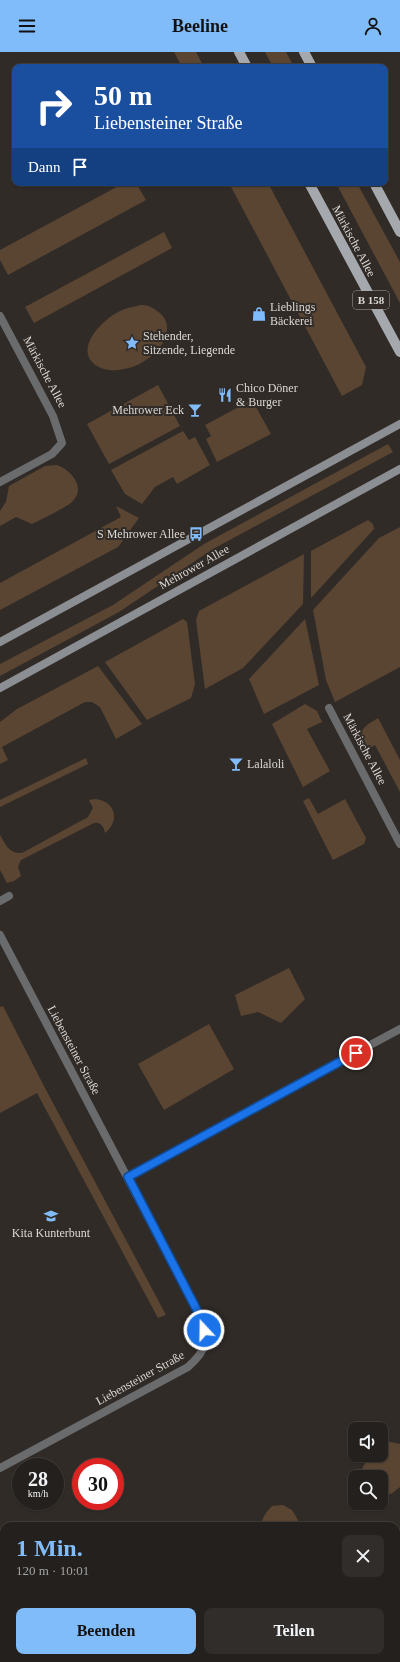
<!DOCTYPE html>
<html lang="de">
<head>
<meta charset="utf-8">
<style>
  body { margin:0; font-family:Georgia,serif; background:#302d2a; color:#f1f3f6; height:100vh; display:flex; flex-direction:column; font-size:15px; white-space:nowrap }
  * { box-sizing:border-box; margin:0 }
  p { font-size:13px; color:#a3a3a4 }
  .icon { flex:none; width:22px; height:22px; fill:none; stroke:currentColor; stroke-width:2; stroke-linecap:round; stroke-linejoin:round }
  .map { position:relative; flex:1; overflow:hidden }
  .drawer { position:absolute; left:0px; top:1470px; width:400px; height:140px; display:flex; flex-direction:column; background:#24201d; border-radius:12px 12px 0 0; box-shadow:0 1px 3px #0004,0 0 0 1px #413e3b }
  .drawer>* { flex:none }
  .top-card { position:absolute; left:12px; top:12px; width:376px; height:122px; border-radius:8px; box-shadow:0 1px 3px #0004,0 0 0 1px #413e3b; background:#1a4fa0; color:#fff; overflow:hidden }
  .buttons { position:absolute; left:348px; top:1370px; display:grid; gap:8px }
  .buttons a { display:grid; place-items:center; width:40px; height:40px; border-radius:8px; background:#24201d; box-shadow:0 1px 3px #0004,0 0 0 1px #413e3b; font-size:20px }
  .speed { position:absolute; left:12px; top:1406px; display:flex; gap:8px; font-size:20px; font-weight:700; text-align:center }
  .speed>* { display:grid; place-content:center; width:52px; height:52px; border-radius:50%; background:#24201d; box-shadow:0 1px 3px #0004,0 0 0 1px #413e3b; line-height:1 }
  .speed small { font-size:10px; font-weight:400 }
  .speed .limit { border:6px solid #d22; background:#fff; color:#111 }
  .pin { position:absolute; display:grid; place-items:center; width:34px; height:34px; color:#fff; margin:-17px; border:2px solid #fff; border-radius:50%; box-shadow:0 1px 4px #0007 }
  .me { position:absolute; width:44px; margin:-22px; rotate:339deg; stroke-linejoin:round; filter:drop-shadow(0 0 3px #0008) }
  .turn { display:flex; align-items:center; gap:14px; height:84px; padding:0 16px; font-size:18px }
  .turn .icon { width:52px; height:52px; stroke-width:2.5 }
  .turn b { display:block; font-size:28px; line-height:34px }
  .then { display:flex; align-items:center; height:38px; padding:0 16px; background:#0003; gap:8px; font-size:15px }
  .round { display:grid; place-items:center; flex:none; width:42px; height:42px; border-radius:8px; background:#302d2a }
  .overview { display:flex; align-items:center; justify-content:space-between; height:68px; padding:0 16px }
  h1 { font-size:24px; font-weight:700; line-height:30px; color:#81bcfa }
  .primary-button { display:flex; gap:8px; margin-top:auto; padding:8px 16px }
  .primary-button a { flex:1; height:46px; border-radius:8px; background:#81bcfa; color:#111; font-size:16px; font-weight:700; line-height:46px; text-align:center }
  .primary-button a+a { background:#302d2a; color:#f1f3f6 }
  header { display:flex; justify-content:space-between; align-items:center; height:52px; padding:0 16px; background:#81bcfa; color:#111; font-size:18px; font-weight:700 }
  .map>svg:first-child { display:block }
</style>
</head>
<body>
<header><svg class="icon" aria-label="menu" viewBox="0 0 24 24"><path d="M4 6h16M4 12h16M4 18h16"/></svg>Beeline<svg class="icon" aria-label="person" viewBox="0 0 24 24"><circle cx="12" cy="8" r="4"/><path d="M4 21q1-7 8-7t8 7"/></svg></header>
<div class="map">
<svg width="400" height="1610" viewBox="0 0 400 1610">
  <rect width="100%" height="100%" fill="#302b27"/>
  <!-- green -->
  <g fill="#5a4532">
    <polygon points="174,0 196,0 204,15 182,15"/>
    <polygon points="265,0 286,0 294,15 273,15"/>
    <polygon points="124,131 136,131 146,148 8,223 0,208 0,198"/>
    <polygon points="229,131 268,131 366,315 362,333 342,344"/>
    <polygon points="336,131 357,131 400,210 400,251"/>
    <polygon points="164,180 172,196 34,271 25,255"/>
    <path d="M 141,253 C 148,253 152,255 157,259 C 178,272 162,299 146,308 C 138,314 127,317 118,318 C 110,319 104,318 97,314 C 73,298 101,269 118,260 C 125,256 133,255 141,253 Z"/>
    <polygon points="158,333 180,374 109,412 87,372"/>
    <polygon points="252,348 271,382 217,410 206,387 211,384 205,373"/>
    <polygon points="183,379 189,388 195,385 210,413 177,432 173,425 155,435 142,452 125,442 111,418"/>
    <polygon points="388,392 393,400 213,497 119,560 0,624 0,612 113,553 204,492"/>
    <path d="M 57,413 C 71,418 86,435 73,449 C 69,454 40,468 32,472 L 16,465 L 0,474 L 0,459 L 6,450 L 9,434 L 45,414 Z"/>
    <polygon points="116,454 139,466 118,495 0,558 0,531 121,465"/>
    <polygon points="368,468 373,472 374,477 311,546 311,499"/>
    <polygon points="400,475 400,615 335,650 326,628 313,558 379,486"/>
    <polygon points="304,502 303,552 243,616 205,637 196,568 199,559"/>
    <polygon points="183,567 187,570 195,632 191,646 147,668 105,610"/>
    <polygon points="305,567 319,633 264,662 249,627"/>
    <polygon points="98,614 142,672 116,687 100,655 92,650 85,650 2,695 8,708 0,712 0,670 17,657"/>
    <polygon points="305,652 317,659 322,670 307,677 330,719 303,735 272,672"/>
    <path d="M 378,666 L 400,708 L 400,740 L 375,693 L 363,700 C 355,682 362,675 378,666 Z"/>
    <polygon points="86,706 88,712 0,755 0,748"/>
    <polygon points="309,746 318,762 345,747 366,786 364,792 333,808 303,749"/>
    <path d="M 95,747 C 115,749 121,768 105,781 C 104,775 101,770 94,771 L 21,808 L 18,815 L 21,824 L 14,829 L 7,831 L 0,818 L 0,783 C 6,793 9,802 22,801 L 88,765 L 93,756 L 89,748 Z"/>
    <polygon points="289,916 305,947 281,971 258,960 241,964 235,943"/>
    <polygon points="3,954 45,1036 166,1263 158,1266 37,1041 0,1061 0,955"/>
    <polygon points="209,972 234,1017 164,1058 138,1012"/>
    <polygon points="381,1388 400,1392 400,1435 391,1442 381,1440 381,1425 358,1425 369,1403 381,1403"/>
    <path d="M 283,1453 L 292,1458 L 298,1468 L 297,1474 L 261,1474 C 262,1466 266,1460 272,1454 Z"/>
  </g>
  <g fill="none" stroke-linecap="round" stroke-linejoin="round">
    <!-- service -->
    <g stroke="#696b6d" stroke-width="8">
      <polyline points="329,656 400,792"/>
      <polyline points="0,849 9,844"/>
    </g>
    <!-- minor -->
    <g stroke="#696b6d" stroke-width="8">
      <polyline points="0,264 53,364 62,391 52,402 0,430"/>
      <path d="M 0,883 L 200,1264 C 208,1290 208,1297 188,1315 L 0,1416"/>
      <polyline points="128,1125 277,1043 400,977"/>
    </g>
    <!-- secondary -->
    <g stroke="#8b8e92" stroke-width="8">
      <polyline points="0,590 400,372"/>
      <polyline points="0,636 400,417"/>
    </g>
    <!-- primary -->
    <g stroke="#a5a9ae" stroke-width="10">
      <polyline points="239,0 247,15"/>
      <polyline points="304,0 312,15"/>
      <polyline points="309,131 400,300"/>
      <polyline points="374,131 400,180"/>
    </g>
  </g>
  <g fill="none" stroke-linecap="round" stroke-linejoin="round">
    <defs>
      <polyline id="route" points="204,1278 200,1264 128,1125 356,1001"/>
    </defs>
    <!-- route casing -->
    <use href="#route" stroke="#114b97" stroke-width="10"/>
    <!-- route -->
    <use href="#route" stroke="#1a73e8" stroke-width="7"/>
  </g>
  <!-- icons -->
  <defs>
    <symbol id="shop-bare" viewBox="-9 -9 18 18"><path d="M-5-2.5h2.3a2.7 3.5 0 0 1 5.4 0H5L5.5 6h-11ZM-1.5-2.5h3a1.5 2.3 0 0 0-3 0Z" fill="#81bcfa" stroke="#302b27" stroke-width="2.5" paint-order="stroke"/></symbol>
    <symbol id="sight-bare" viewBox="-9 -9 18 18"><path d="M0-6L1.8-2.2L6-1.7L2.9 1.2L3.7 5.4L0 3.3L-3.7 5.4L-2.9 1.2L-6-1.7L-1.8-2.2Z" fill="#81bcfa" stroke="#302b27" stroke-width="2.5" paint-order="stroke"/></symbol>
    <symbol id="restaurant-bare" viewBox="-9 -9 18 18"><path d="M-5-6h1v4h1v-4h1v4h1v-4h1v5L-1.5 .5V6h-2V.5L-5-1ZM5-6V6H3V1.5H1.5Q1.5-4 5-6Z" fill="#81bcfa" stroke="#302b27" stroke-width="2.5" paint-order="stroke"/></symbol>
    <symbol id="bar-bare" viewBox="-9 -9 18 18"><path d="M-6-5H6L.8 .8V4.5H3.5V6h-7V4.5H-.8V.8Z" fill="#81bcfa" stroke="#302b27" stroke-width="2.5" paint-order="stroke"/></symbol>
    <symbol id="bus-bare" viewBox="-9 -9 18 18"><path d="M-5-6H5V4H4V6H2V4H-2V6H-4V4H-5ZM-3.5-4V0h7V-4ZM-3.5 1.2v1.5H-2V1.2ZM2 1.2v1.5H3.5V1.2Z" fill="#81bcfa" stroke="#302b27" stroke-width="2.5" paint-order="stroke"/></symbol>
    <symbol id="school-bare" viewBox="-9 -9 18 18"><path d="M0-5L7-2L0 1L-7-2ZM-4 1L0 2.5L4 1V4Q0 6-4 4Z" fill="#81bcfa" stroke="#302b27" stroke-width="2.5" paint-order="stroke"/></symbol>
  </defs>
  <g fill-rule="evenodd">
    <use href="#shop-bare" x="249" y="252" width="20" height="20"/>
    <use href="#sight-bare" x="122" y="281" width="20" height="20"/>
    <use href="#restaurant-bare" x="215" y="333" width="20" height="20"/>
    <use href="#bar-bare" x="185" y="348" width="20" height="20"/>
    <use href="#bus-bare" x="186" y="472" width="20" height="20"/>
    <use href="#bar-bare" x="226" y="702" width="20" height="20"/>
    <use href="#school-bare" x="41" y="1154" width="20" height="20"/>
  </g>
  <g text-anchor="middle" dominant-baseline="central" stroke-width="4" stroke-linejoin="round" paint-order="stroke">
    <!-- shield labels -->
    <rect fill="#302b27" stroke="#a8a4a1" stroke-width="1" x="353" y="239" width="36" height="18" rx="3"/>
    <g font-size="11" font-weight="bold" fill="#dbd8d5">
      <text x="371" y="248">B 158</text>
    </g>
    <!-- street labels -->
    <g font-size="12" fill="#dbd8d5" stroke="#302b27">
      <text transform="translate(354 189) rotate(62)">Märkische Allee</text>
      <text transform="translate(45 320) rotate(62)">Märkische Allee</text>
      <text transform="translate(194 515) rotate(-29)">Mehrower Allee</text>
      <text transform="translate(365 697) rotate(62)">Märkische Allee</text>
      <text transform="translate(74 998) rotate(62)">Liebensteiner Straße</text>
      <text transform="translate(140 1326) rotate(-29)">Liebensteiner Straße</text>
    </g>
    <!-- poi labels -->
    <g font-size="12" fill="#dbd8d5" stroke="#302b27" text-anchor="start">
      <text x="270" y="255">Lieblings<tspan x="270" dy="14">Bäckerei</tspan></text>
      <text x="143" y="284">Stehender,<tspan x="143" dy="14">Sitzende, Liegende</tspan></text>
      <text x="236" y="336">Chico Döner<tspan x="236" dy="14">&amp; Burger</tspan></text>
      <text x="184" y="358" text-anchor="end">Mehrower Eck</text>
      <text x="185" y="482" text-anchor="end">S Mehrower Allee</text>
      <text x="247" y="712">Lalaloli</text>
      <text x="51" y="1181" text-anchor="middle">Kita Kunterbunt</text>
    </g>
  </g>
</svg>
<div class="buttons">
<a><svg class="icon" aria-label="sound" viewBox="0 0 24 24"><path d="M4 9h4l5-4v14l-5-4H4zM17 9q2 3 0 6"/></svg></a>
<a><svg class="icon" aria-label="search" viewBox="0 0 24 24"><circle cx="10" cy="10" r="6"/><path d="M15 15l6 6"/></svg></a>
</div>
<div class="speed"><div>28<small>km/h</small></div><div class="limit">30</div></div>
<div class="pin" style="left:356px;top:1001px;background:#d93025"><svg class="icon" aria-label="arrive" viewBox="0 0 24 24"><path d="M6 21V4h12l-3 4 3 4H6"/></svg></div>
<svg class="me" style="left:204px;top:1278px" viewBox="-20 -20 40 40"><circle r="17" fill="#1a73e8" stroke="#fff" stroke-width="3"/><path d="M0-11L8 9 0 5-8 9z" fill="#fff"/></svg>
<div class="top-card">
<div class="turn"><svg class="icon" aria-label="right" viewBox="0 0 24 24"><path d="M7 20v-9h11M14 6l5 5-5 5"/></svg><div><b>50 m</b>Liebensteiner Straße</div></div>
<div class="then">Dann<svg class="icon" aria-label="arrive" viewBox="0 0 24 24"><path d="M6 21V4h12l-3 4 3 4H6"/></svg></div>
</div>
<section class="drawer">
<div class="overview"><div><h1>1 Min.</h1><p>120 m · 10:01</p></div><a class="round"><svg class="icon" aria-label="close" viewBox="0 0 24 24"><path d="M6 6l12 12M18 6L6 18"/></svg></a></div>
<div class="primary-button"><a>Beenden</a><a>Teilen</a></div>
</section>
</div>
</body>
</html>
